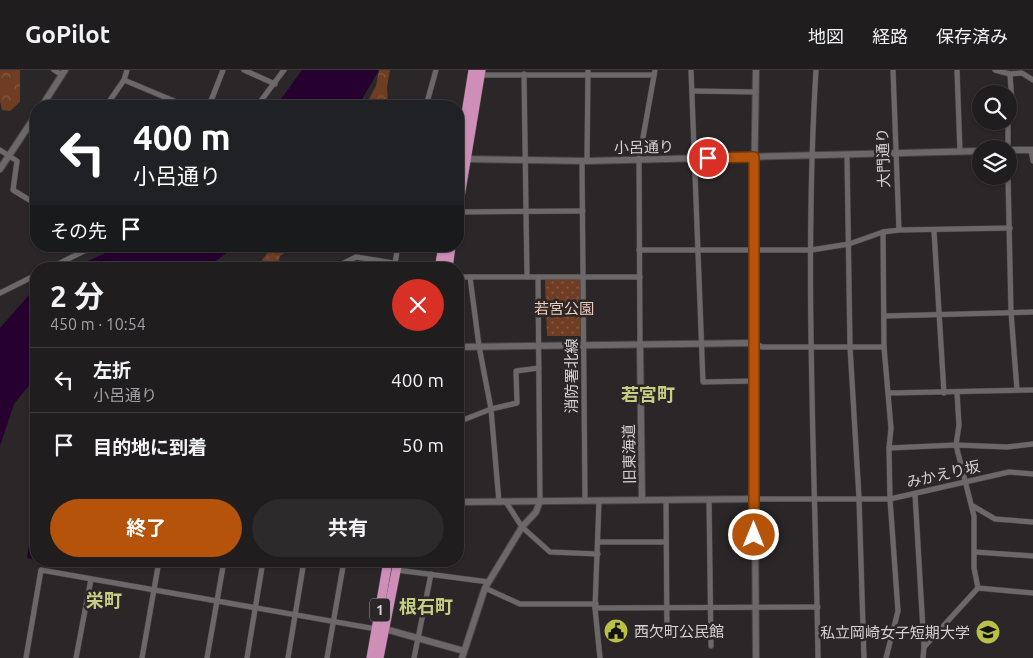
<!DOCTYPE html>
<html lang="ja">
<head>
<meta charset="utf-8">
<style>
  body { margin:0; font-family:Ubuntu,"Noto Sans JP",sans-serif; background:#2d2a2b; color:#f1f3f6; height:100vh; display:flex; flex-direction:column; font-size:19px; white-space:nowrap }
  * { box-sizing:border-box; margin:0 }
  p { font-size:16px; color:#a2a2a4 }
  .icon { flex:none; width:28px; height:28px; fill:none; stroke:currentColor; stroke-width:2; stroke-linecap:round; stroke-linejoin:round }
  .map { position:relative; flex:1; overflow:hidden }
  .details { position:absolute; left:30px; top:192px; width:434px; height:305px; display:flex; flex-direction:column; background:#201d1e; border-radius:20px; box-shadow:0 1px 4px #0004,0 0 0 1px #3d3b3c }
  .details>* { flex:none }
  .guide { position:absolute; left:30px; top:30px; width:434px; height:152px; border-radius:20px; box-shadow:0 1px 4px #0004,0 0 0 1px #3d3b3c; background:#202124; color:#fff; overflow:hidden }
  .controls { position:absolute; left:972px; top:15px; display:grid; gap:10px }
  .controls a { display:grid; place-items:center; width:45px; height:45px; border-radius:50%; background:#201d1e; box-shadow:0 1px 4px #0004,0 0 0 1px #3d3b3c; font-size:25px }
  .pin { position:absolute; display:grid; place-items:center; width:42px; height:42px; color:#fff; margin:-21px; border:2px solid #fff; border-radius:50%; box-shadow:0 1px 5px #0007 }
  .me { position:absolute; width:55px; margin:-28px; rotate:0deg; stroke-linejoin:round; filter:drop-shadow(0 0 4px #0008) }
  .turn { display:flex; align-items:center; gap:18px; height:105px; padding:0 20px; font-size:22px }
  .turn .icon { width:65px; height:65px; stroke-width:2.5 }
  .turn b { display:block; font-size:35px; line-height:42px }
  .then { display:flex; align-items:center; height:48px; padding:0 20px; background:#0003; gap:10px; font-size:19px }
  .round { display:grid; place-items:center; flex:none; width:52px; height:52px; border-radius:26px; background:#2d2a2b }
  .summary { display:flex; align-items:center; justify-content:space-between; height:85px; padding:0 20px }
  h1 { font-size:30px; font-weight:700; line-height:38px }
  .primary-button { display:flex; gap:10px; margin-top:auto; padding:10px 20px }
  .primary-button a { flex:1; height:58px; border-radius:30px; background:#b45309; color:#fff; font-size:20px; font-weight:700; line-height:58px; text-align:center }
  .primary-button a+a { background:#2d2a2b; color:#f1f3f6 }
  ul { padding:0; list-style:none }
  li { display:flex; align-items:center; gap:15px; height:65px; padding:0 20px; border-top:1px solid #3d3b3c }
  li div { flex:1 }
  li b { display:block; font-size:19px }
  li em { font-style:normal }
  header { display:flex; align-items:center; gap:30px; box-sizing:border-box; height:70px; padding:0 25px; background:#201d1e; border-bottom:1px solid #3d3b3c }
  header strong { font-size:24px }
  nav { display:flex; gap:28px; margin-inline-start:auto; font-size:18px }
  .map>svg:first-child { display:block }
</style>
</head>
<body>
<header>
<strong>GoPilot</strong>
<nav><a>地図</a><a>経路</a><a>保存済み</a></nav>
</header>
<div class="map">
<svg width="1033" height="588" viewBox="0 0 1033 588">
  <defs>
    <pattern id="green-dots" width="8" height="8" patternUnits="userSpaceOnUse" patternTransform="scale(1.25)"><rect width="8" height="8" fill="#6e3d24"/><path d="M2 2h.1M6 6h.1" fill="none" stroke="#825843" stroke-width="1.8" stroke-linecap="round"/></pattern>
    <pattern id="forest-crowns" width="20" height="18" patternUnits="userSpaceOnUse" patternTransform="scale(1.25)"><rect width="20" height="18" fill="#6e3d24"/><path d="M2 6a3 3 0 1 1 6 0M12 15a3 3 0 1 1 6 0" fill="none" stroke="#825843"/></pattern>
  </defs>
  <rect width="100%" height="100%" fill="#2b2728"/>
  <!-- green -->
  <g fill="url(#green-dots)">
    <polygon points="273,176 294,176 280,186 279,191 259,194"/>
    <polygon points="581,209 583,266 547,266 545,210"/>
  </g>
  <!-- forest -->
  <g fill="url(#forest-crowns)">
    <polygon points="0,0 20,0 20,32 10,41 2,40 0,32"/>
    <polygon points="379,0 390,0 387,17 388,33 385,36 365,36 376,16"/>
  </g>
  <!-- water -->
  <g fill="#26002f">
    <polygon points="302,0 379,0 358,36 276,36"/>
    <polygon points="121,176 236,176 205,199 70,199"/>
    <polygon points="36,217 36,307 14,334 0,376 0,258"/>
    <polygon points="30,469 36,470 36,490 27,488"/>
  </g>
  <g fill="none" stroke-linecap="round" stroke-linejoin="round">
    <defs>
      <g id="minor">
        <polyline points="54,0 62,5"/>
        <polyline points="244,0 275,14"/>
        <polyline points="691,0 703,312 754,311"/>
        <path d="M 816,0 C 804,196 815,392 818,588"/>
        <polyline points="957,0 960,82"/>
        <polyline points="995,0 1010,4 1022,3 1033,10"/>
        <polyline points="524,4 527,207"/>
        <polyline points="480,5 654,5"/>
        <polyline points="124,10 186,36"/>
        <polyline points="692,21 756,22"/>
        <polyline points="106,36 124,10 127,0"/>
        <polyline points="160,36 165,28"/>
        <polyline points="209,36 223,0"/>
        <polyline points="257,36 284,0"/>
        <polyline points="426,36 436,0"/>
        <polyline points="1009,49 1012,33 1010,4"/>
        <polyline points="1008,79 1008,51"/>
        <polyline points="0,80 17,91 13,120 36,134"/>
        <polyline points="1031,80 1033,91"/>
        <polyline points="847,85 850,277 859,428 864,588"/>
        <polyline points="582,91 585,430"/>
        <polyline points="587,91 588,0"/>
        <polyline points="1008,106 1011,242 1017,320"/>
        <polyline points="458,142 583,141"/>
        <polyline points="899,160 1010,158"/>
        <polyline points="934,161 944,323"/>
        <polyline points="883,162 884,277 891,358 889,378 890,429 898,541 886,588"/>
        <polyline points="639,180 811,180 849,174 883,162 899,160 893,0"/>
        <polyline points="48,199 94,176"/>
        <polyline points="332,199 356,187 430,199"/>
        <polyline points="394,199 398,176"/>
        <polyline points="458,207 640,207"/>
        <polyline points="470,207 479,276 491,339 499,432"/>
        <polyline points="538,207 540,431"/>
        <polyline points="0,223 36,205"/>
        <polyline points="885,246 1033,242"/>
        <polyline points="754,273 762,277 884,277"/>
        <polyline points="640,274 639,90 655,0"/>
        <polyline points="890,323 1033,320"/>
        <polyline points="957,323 959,355 956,375 974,446 974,498 978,518"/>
        <polyline points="458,352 491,339 517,333 516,301 539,298"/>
        <polyline points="889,378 956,375 1007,377 1033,374"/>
        <polyline points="915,424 924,577"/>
        <polyline points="709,429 711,576"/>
        <polyline points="754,429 890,429 1009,402 1033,404"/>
        <polyline points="666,430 667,566"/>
        <polyline points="599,431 595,538 600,588"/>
        <polyline points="506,432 522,457 550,482 598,484"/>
        <polyline points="973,436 995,449 1033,452"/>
        <polyline points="598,472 666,472"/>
        <polyline points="975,482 1033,486"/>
        <polyline points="397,500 489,512"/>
        <polyline points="485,518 520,534 596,534"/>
        <polyline points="978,518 1033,523"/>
        <polyline points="595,538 818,537"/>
        <polyline points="26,588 41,500 376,559"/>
        <polyline points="76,588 91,509"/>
        <polyline points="142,588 159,491"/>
        <polyline points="207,588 224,491"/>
        <polyline points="247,588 263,491"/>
        <polyline points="288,588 304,491"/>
        <polyline points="327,588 344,491"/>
        <polyline points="414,588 431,504"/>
        <polyline points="923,588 924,577 978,518"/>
      </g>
      <g id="tertiary">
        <polyline points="756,0 753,181 756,588"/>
        <polyline points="42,36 65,0"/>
        <polyline points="1009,80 1033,80"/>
        <polyline points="464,89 587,91 981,81"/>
        <polyline points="0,99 36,45"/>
        <polyline points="640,274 642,430"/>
        <polyline points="458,277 754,273"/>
        <polyline points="458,432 754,429"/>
        <polyline points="385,559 464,581"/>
        <polyline points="462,588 485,518 522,457 536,442 540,431"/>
      </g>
      <g id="trunk">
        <polyline points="458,93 473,0"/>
        <polyline points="458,139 481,0"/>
        <polyline points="439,199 443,176"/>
        <polyline points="448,199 451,176"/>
        <polyline points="371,588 388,491"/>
        <polyline points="379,588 398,491"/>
      </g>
    </defs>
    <!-- minor casing -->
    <use href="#minor" stroke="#464344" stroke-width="6"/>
    <!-- tertiary casing -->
    <use href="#tertiary" stroke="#464344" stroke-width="8"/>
    <!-- trunk casing -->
    <use href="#trunk" stroke="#464344" stroke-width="10"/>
    <!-- minor -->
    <use href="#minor" stroke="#6c6869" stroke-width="5"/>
    <!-- tertiary -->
    <use href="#tertiary" stroke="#6c6869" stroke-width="6"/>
    <!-- trunk -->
    <use href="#trunk" stroke="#ce8eb8" stroke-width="9"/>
  </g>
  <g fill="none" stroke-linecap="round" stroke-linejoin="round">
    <defs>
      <polyline id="route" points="708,88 754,87 754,465"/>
    </defs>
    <!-- route casing -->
    <use href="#route" stroke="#753606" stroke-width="12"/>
    <!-- route -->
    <use href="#route" stroke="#b45309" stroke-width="9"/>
  </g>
  <!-- icons -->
  <defs>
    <symbol id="civic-disc" viewBox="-11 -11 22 22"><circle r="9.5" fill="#bac045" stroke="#2b2728"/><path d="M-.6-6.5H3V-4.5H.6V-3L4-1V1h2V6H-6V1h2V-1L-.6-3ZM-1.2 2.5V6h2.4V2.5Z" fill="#111"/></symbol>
    <symbol id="school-disc" viewBox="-11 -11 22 22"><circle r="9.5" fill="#bac045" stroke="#2b2728"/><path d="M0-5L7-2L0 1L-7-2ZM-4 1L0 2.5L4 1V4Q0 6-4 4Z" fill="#111"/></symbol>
  </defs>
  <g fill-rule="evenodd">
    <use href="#civic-disc" x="602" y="547" width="28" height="28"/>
    <use href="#school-disc" x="974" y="548" width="28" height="28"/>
  </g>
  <g text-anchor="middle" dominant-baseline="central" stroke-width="5" stroke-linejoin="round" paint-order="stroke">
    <!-- shield labels -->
    <rect fill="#2b2728" stroke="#a39fa0" stroke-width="1" x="370" y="528.5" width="20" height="23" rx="4"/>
    <g font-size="14" font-weight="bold" fill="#d6d3d4">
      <text x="380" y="540">1</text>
    </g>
    <!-- street labels -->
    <g font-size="15" fill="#d6d3d4" stroke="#2b2728">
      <text transform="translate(644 77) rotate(-1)">小呂通り</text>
      <text transform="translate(883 88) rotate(-92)">大門通り</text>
      <text transform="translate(571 306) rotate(-90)">消防署北線</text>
      <text transform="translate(629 384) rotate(-91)">旧東海道</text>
      <text transform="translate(943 404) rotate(-13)">みかえり坂</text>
    </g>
    <!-- park labels -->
    <g font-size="15" fill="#f2ccba" stroke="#2b2728">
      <text x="564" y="238">若宮公園</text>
    </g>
    <!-- poi labels -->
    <g font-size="15" fill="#d6d3d4" stroke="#2b2728" text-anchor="start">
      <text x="634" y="561">西欠町公民館</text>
      <text x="970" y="562" text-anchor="end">私立岡崎女子短期大学</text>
    </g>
    <!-- quarter labels -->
    <g font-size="18" font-weight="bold" fill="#c8ce81" stroke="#2b2728">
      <text x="648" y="324">若宮町</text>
      <text x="104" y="530">栄町</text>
      <text x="426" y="536">根石町</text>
    </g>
  </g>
</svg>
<div class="controls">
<a><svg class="icon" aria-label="search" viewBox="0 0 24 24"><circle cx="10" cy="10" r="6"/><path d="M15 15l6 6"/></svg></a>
<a><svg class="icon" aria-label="layers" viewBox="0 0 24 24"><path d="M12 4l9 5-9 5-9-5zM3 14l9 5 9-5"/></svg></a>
</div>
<div class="pin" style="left:708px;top:88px;background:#d93025"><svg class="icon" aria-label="arrive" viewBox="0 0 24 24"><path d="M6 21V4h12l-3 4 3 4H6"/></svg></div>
<svg class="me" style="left:754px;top:465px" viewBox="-20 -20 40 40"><circle r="17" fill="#b45309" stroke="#fff" stroke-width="3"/><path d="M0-11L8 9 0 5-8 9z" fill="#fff"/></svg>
<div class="guide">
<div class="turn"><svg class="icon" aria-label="left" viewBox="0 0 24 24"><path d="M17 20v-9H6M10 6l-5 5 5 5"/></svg><div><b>400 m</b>小呂通り</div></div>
<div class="then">その先<svg class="icon" aria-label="arrive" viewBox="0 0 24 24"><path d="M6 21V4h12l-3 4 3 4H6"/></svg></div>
</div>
<section class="details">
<div class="summary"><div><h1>2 分</h1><p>450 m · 10:54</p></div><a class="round" style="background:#d93025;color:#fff"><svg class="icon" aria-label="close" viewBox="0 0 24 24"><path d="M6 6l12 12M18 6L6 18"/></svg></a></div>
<ul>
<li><svg class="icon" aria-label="left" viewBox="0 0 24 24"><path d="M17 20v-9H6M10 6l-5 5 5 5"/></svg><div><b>左折</b><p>小呂通り</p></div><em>400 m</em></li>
<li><svg class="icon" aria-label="arrive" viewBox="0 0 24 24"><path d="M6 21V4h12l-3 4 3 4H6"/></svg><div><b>目的地に到着</b></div><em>50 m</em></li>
</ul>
<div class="primary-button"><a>終了</a><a>共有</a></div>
</section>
</div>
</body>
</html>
